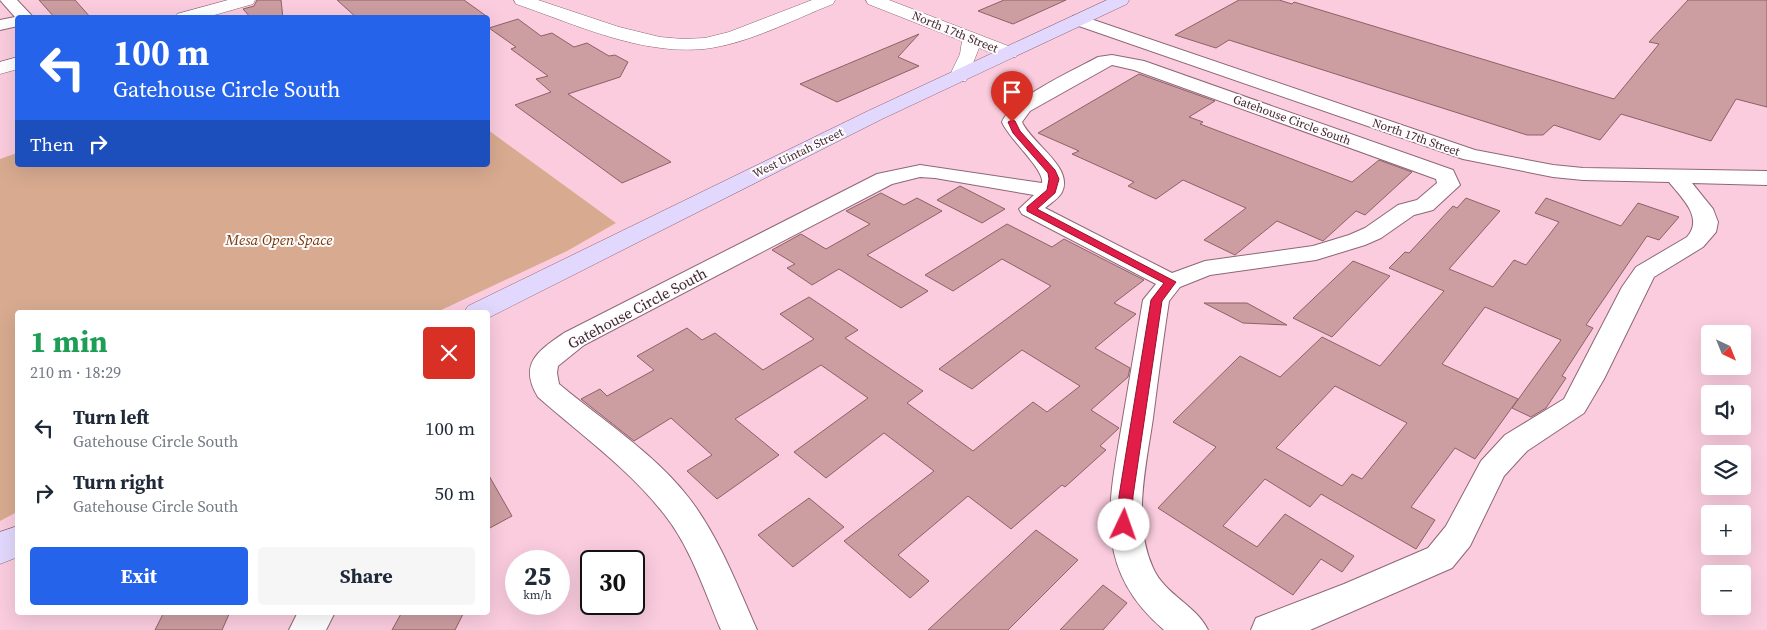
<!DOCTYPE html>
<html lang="en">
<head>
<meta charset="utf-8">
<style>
  body { margin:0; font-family:"Source Serif 4",serif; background:#f6f6f7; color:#1f2937; height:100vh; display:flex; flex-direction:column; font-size:19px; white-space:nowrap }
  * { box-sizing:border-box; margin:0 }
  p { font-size:16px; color:#747a83 }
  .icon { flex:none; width:28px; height:28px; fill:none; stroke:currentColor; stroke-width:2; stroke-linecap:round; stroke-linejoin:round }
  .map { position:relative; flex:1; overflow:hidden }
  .details { position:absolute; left:15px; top:310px; width:475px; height:305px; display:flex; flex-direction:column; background:#fff; border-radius:5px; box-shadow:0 5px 20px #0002 }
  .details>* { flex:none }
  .hud { position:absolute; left:15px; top:15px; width:475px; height:152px; border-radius:5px; box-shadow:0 5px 20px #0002; background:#2563eb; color:#fff; overflow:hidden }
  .needle { width:32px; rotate:137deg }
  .tools { position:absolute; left:1701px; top:325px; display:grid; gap:10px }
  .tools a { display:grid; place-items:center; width:50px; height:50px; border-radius:5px; background:#fff; box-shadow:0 5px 20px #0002; font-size:25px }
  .speed { position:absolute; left:505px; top:550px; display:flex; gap:10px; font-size:25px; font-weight:700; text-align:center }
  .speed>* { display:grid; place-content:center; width:65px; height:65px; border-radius:50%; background:#fff; box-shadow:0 5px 20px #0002; line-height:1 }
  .speed small { font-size:12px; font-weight:400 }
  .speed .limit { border:2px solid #111; border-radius:8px; background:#fff; color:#111 }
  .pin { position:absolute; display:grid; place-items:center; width:42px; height:42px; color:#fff; margin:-51px -21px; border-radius:50% 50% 50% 0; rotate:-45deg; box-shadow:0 0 5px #0007 }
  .pin .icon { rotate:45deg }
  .me { position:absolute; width:55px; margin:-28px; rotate:3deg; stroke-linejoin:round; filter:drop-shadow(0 0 4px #0008) }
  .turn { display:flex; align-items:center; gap:18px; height:105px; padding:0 15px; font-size:22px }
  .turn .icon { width:65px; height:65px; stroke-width:2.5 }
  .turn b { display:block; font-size:35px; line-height:42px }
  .then { display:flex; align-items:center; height:48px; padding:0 15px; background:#0003; gap:10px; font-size:19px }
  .round { display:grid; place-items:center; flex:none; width:52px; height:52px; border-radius:5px; background:#f6f6f7 }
  .headline { display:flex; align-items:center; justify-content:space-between; height:85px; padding:0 15px }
  h1 { font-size:30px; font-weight:700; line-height:38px; color:#1e9e55 }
  .cta { display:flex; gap:10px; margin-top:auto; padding:10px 15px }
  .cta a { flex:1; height:58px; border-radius:5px; background:#2563eb; color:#fff; font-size:20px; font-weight:700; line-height:58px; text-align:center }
  .cta a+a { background:#f6f6f7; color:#1f2937 }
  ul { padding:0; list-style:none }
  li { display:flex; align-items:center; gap:15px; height:65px; padding:0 15px }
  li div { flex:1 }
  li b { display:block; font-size:19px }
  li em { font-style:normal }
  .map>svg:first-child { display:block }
</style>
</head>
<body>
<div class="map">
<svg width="1767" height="630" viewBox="0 0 1767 630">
  <rect width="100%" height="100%" fill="#faccde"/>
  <!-- green -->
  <polygon fill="#d8ab90" points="488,130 616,223 567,251 437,312 18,312 17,512 0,521 0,159 17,153 18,165 488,165"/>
  <!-- building -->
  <g fill="#cc9da1" stroke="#8d6266" fill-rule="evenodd">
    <polygon points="39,0 75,0 91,18 55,18"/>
    <polygon points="257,0 281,0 283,18 251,18 243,9 254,6"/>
    <polygon points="337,0 464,0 489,18 357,18"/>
    <polygon points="1004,0 1066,0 1013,24 978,11"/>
    <polygon points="1239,0 1279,0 1292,4 1294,2 1614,99 1659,44 1649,42 1688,0 1767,0 1767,107 1736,99 1711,141 1621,114 1600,140 1554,125 1543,135 1527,135 1229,40 1216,48 1175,35"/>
    <polygon points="518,19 541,36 552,33 574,47 587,43 609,56 615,55 628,62 620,77 568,94 671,162 622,183 515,105 551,92 536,79 548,76 511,49 516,47 489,28"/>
    <polygon points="919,34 898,57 919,66 837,102 800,84"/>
    <polygon points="1139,74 1215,101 1189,117 1203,122 1200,124 1352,182 1379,160 1412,172 1365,215 1356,211 1323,241 1277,221 1235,255 1204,240 1246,208 1183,180 1156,199 1128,186 1134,182 1072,154 1079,151 1038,133"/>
    <polygon points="960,186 1005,209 982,223 937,200"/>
    <polygon points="881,193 904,205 917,198 942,211 867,255 928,291 901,308 839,269 812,285 787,268 795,264 772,250 801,234 826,249 870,224 846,211"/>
    <path d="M 1466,198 L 1500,211 L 1449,269 L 1493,287 L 1514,260 L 1526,265 L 1559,222 L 1535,213 L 1546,198 L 1621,226 L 1638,203 L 1679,217 L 1659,240 L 1647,236 L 1586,325 L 1593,328 L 1562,376 L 1566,378 L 1546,408 L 1531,417 L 1512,408 L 1561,340 L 1485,307 L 1442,364 L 1518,399 L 1475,459 L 1455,448 L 1411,507 L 1435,520 L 1416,549 L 1321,494 L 1310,507 L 1265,479 L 1223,526 L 1257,547 L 1285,514 L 1354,556 L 1342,572 L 1321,559 L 1293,595 L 1158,508 L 1216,447 L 1173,422 L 1240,356 L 1280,377 L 1322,337 L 1380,366 L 1444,291 L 1389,268 L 1405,252 L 1409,253 L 1453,206 L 1457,208 ZM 1335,386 L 1407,423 L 1362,479 L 1352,474 L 1342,486 L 1276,448 Z"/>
    <polygon points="1007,224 1052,247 1064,239 1144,280 1114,303 1136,314 1095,348 1130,368 1128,377 1091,410 1119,428 1100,446 1106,450 1065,487 1062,485 1011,529 968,496 898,555 929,581 910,598 844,541 934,471 884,433 826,478 794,452 868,398 821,365 735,419 779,455 717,499 687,471 712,455 671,418 634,441 581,399 600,389 607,396 654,370 637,356 687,328 702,340 715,333 763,370 814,339 780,314 809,297 858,330 845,338 923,391 907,403 973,451 1033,402 1047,412 1080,386 1022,350 972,389 939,369 1051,286 1002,259 953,291 925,275"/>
    <polygon points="1353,261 1390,276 1332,337 1293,318"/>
    <polygon points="1204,303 1247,303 1287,325 1243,323"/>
    <polygon points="488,474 512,516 488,529"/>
    <polygon points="809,498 844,527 793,567 758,535"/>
    <polygon points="1036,530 1078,560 1008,630 928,630"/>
    <polygon points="1103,585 1127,603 1103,630 1060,630"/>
    <polygon points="164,612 230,612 222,630 155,630"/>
    <polygon points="402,612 464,612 455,630 392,630"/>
  </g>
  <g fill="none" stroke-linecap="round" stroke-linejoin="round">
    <defs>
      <g id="minor">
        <polygon points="0,0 17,0 34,18 18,18 18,26 0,30 0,20 15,17"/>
        <path d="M 1079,15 L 1475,150 L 1553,165 L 1583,168 L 1767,171 L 1767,185 L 1692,183 L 1713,209 L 1718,222 L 1716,232 L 1703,247 L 1654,277 L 1604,379 L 1584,413 L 1527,451 L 1504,476 L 1470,546 L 1452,568 L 1310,630 L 1251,630 L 1256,618 L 1344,584 L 1428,548 L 1446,526 L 1481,461 L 1505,435 L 1564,399 L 1622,287 L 1636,267 L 1687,237 C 1704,218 1682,198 1669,182 L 1583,180 L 1553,177 L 1463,159 L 1073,24 L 1071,20 L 1073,16 Z"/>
        <path d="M 1112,55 L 1144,61 L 1453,170 L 1460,185 L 1433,210 L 1414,215 L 1381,238 L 1365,245 L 1316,260 L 1210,275 L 1180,287 L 1169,301 C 1163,340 1158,379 1153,418 C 1146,467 1132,521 1153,568 C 1165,595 1196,605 1208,630 L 1164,630 C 1093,569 1108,506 1122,424 C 1129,382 1136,341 1143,300 L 1156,284 L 1022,214 L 1019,209 L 1034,195 L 935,178 L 920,177 L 892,184 L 584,345 L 558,366 L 557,373 L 559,384 C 602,420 654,453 689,498 C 719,537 737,585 757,630 L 721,630 C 704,590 691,548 664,514 C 629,469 580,434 538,397 C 518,364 538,351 564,333 L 877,174 L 920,165 L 1042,183 C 1045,170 1009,139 1002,122 C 1010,99 1074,70 1098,57 ZM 1112,65 L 1134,70 L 1436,179 L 1437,183 L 1417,200 L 1398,205 L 1365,228 L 1349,235 L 1313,246 L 1205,261 L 1172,273 L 1045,208 C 1051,203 1059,198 1062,192 C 1074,167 1031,143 1022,122 L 1030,111 Z"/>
        <polygon points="298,612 335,612 326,630 289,630"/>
      </g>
      <g id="tertiary">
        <polygon points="228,0 255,0 253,4 204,18 175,18 177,14"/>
        <path d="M 514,0 L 538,0 L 619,27 L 660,37 L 683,39 L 705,38 L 729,32 L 812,0 L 835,0 L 833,4 C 792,20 748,44 704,49 C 639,55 575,24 516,4 Z"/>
        <polygon points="866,0 889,0 1016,49 1018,53 1016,57 1002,57 979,48 966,81 952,81 949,77 960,54 962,41 868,4"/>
        <polygon points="18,57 18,69 0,74 0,62"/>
      </g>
      <g id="secondary">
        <polygon points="1107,0 1129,0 1127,4 882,119 488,318 488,312 464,312 468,306 868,111"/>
        <polygon points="18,526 18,557 0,564 0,532"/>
      </g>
    </defs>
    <!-- minor casing -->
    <use href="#minor" stroke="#8e6676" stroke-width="2"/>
    <!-- tertiary casing -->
    <use href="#tertiary" stroke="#8e6676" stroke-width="1"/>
    <!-- secondary casing -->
    <use href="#secondary" stroke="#8e6676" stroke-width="1"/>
    <!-- minor -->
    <use href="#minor" fill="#fff" fill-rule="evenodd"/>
    <!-- tertiary -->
    <use href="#tertiary" fill="#fff" fill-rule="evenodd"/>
    <!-- secondary -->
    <use href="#secondary" fill="#e2d8fd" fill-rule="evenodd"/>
  </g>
  <!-- route -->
  <polygon fill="#e11d48" stroke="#92132f" points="1012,120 1015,121 1020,131 1055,170 1059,179 1055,193 1037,209 1176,282 1162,301 1133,496 1132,525 1129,529 1119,529 1117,525 1119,496 1151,300 1164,283 1027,211 1027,207 1047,190 1049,179 1048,173 1013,133 1008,122"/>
  <g text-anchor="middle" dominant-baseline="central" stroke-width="4" stroke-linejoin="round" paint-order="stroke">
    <!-- far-street labels -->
    <g font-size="12" fill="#3c2a31" stroke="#fffafc">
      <text transform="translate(955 32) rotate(22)">North 17th Street</text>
      <text transform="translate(1292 120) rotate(20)">Gatehouse Circle South</text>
      <text transform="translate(1416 137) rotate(19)">North 17th Street</text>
      <text transform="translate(798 153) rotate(-26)">West Uintah Street</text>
    </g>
    <!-- park labels -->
    <g font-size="15" font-style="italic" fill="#763a06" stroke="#fffafc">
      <text x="279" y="239">Mesa Open Space</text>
    </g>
    <!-- street labels -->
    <g font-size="15" fill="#3c2a31" stroke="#fffafc">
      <text transform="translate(637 308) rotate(-28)">Gatehouse Circle South</text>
    </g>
  </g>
</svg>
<div class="tools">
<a><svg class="needle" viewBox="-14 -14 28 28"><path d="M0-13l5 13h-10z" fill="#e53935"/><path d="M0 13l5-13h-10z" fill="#747a83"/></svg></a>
<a><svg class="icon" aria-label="sound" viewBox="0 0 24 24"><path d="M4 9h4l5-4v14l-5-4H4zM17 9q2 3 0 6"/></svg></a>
<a><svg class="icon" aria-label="layers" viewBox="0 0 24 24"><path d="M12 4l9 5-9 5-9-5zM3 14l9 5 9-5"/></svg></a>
<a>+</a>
<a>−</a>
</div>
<div class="speed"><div>25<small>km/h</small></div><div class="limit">30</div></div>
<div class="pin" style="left:1012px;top:122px;background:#d93025"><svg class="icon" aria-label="arrive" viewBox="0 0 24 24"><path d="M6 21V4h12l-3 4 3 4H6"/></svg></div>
<svg class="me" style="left:1124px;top:525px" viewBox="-20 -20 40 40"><circle r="19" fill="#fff"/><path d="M0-13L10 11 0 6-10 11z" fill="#e11d48"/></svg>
<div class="hud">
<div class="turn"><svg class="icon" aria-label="left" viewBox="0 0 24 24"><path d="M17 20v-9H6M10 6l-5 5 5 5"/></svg><div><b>100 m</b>Gatehouse Circle South</div></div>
<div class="then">Then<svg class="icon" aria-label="right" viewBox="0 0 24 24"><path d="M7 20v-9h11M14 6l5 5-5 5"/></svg></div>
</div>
<section class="details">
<div class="headline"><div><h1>1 min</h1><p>210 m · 18:29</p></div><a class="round" style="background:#d93025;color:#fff"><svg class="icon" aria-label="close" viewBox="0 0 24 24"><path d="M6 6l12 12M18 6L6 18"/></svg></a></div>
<ul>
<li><svg class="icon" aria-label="left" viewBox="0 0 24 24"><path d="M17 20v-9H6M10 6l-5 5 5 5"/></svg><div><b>Turn left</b><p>Gatehouse Circle South</p></div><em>100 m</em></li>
<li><svg class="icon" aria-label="right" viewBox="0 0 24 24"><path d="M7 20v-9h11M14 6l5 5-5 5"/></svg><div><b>Turn right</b><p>Gatehouse Circle South</p></div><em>50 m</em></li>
</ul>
<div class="cta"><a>Exit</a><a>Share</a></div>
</section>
</div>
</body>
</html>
